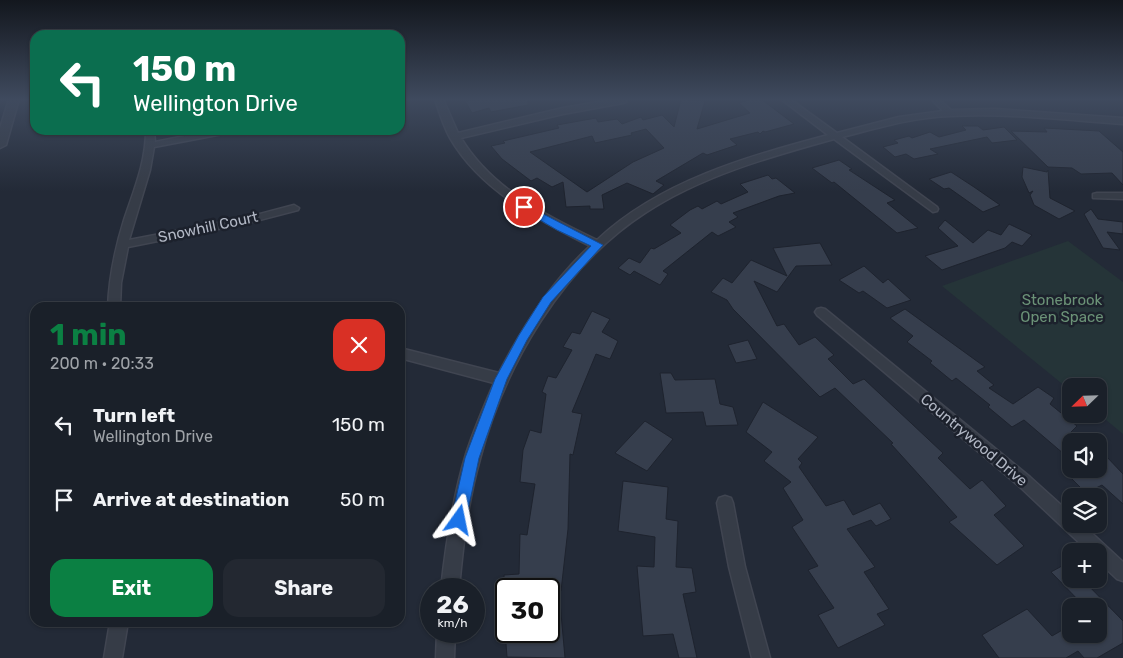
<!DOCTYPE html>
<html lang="en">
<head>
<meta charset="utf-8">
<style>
  body { margin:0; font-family:Rubik,sans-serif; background:#232831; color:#f1f3f6; height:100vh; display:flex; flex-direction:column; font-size:19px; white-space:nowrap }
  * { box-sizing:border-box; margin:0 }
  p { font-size:16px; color:#9fa3a8 }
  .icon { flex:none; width:28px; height:28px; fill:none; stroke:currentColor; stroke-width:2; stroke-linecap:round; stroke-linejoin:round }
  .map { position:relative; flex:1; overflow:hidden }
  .sheet { position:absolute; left:30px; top:302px; width:375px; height:325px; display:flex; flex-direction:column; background:#1a2029; border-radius:15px; box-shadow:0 1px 4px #0004,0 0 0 1px #383e46 }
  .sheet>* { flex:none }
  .hud { position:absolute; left:30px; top:30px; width:375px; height:105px; border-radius:15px; box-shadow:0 1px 4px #0004,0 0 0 1px #383e46; background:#0b6e4f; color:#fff; overflow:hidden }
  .needle { width:32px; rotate:247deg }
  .controls { position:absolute; left:1062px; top:378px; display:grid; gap:10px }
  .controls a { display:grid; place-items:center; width:45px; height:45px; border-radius:10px; background:#1a2029; box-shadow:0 1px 4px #0004,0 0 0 1px #383e46; font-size:25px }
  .speed { position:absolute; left:420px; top:578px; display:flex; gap:10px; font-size:25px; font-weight:700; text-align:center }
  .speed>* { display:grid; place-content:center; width:65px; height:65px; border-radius:50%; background:#1a2029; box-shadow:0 1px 4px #0004,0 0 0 1px #383e46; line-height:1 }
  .speed small { font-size:12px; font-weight:400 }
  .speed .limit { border:2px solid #111; border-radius:8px; background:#fff; color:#111 }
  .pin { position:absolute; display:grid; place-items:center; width:42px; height:42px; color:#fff; margin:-21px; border:2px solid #fff; border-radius:50%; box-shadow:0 1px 5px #0007 }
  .me { position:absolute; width:55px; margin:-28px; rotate:12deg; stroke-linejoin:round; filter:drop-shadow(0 0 4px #0008) }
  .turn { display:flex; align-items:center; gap:18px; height:105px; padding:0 20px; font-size:22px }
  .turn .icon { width:65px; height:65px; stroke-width:2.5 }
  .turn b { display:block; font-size:35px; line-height:42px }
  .round { display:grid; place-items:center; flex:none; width:52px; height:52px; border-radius:15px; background:#232831 }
  .headline { display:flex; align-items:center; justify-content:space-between; height:85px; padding:0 20px }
  h1 { font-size:30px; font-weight:700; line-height:38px; color:#0b8043 }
  .action { display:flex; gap:10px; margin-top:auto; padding:10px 20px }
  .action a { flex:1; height:58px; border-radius:15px; background:#0b8043; color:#fff; font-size:20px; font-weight:700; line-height:58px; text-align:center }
  .action a+a { background:#232831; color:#f1f3f6 }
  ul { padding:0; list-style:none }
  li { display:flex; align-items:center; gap:15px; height:75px; padding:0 20px }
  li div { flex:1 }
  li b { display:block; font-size:19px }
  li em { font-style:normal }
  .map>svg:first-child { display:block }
</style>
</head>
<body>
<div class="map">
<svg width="1123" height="658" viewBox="0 0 1123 658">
  <rect width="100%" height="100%" fill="#232a37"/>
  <!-- green -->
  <polygon fill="#253438" points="1068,241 1123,282 1123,434 1099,414 1099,386 1071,386 1071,391 942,286"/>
  <!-- building -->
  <g fill="#363e4d" stroke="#1e232e" fill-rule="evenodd">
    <polygon points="481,99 528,99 528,105 491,112 489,108 472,113 465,101"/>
    <path d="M 681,99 L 705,101 L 697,129 L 750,113 L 739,103 L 751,99 L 761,99 L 794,124 L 765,132 L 763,131 L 760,134 L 758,132 L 730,139 L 737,145 L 707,155 L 703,153 L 656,181 L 664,185 L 653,194 L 627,183 L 602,195 L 604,209 L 590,209 L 590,206 L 566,207 L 563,182 L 552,187 L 537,178 L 531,181 L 502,159 L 491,146 L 505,143 L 503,141 L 559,128 L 557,125 L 596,118 L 598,122 L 617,119 L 622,124 L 641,117 L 643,120 L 662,115 L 674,127 ZM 646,129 L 664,148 L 633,162 L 587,192 L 530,152 L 592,136 L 595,143 L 632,135 L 631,133 Z"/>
    <polygon points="962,126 978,126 983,130 1004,127 1017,140 992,143 987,137 930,149 938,154 914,159 906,154 895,157 883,147 898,143 894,140 909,136 912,138 930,132 939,137 966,130"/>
    <polygon points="1044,128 1099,131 1123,152 1123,185 1112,173 1081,174 1072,168 1048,167 1011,131 1047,132"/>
    <polygon points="839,160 852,169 849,170 895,200 887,203 918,228 897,233 834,182 832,183 812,168"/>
    <polygon points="1023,167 1047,172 1048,170 1050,198 1075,211 1059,219 1034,205 1030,195 1033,191 1029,193 1022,177"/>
    <polygon points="951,172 974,187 1000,205 983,212 949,188 944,189 929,179"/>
    <polygon points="768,175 772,179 776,178 795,193 779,196 733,213 738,217 729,222 736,227 718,236 712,232 663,271 668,274 660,285 634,271 630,275 618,268 629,258 640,263 651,248 654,249 681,233 670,225 690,210 698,206 702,209 717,201 721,204 748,192 740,184"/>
    <polygon points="1091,209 1098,219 1123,222 1123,234 1107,232 1120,250 1103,248 1084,214"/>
    <polygon points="945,220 973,243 988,230 1001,235 1009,224 1032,235 1022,246 1012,242 1005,248 942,270 925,256 958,246 938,228"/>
    <polygon points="820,243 832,265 796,266 777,292 754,281 777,326 784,324 799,345 815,337 834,355 828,359 853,384 864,379 943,453 938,458 970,489 982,480 1006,506 994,515 1024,546 997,565 949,522 957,517 891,444 893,443 835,388 820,397 733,309 727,300 711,292 723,278 732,283 751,260 787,276 773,248"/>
    <polygon points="864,266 883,283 888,279 911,300 887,308 863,291 859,293 839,280"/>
    <polygon points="905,309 985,367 977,371 994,385 989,388 1013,404 1038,387 1054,398 1050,404 1077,426 1071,432 1071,460 1024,420 1012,427 988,407 990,405 956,378 952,381 930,363 932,361 907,342 913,336 890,318"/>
    <polygon points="592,311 610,319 602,332 618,341 610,359 596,354 572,412 582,414 573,455 570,454 568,529 561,591 559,591 565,658 507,657 505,631 549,631 549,589 504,589 504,575 519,574 520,534 527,535 535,484 520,482 523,450 530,430 541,433 546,394 542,392 548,376 556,378 572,350 563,347 572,332 580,334"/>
    <polygon points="748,340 757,359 736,363 728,345"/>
    <polygon points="660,373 671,373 675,380 715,379 720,404 733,407 738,425 706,426 703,412 666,413"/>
    <polygon points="763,402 818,437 798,459 802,463 799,467 826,506 844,500 853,515 880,503 891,519 876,526 871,520 847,529 875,567 864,572 889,609 877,614 885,625 838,648 818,615 834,608 808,570 818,566 792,527 803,520 783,488 791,482 764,461 772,452 746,432"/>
    <polygon points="645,421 673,439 647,471 615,453"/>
    <polygon points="1106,456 1123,474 1123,504 1102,485 1086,493 1062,469 1099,469 1099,460"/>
    <polygon points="623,481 668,487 666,519 678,521 676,567 692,568 696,592 683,594 697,658 679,658 673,634 643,636 637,566 654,567 655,537 618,531"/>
    <polygon points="1071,561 1071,579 1082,579 1123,621 1123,643 1097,658 1084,658 1078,651 1066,658 999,658 982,635 1027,609 1052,636 1071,625 1071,634 1099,634 1099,610 1107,606 1084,606 1051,572"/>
  </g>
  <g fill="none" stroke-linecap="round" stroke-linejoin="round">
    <defs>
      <g id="minor">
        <path d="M 435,99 L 443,99 L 458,133 L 563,108 L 616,99 L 626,99 L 626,102 L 623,103 L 563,114 L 461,138 C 491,188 546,216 597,240 C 660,181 746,157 828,135 L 781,99 L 790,99 L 837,133 L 899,117 L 943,111 L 931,99 L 939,99 L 951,110 L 995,109 L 1123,118 L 1123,124 C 1066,120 1008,113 951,116 C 914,117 878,128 842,137 L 937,207 L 938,209 L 937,211 L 933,212 L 834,139 C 769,157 701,176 645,213 C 563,266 504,366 480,459 C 468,501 463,545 459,589 L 441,589 C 446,543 453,497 466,454 C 474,429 484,406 494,383 L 400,358 L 400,348 L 499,373 C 523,326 551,282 590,246 C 538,220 480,190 450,138 C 444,127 439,112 435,99 Z"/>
        <path d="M 146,130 L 154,130 L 155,142 L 214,130 L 232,130 L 228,133 L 154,147 L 150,170 L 129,240 L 248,217 L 294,205 L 299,208 L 298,210 L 248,223 L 128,247 L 121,283 L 120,308 L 108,308 C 109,277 115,249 124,220 C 134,190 146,162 146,130 Z"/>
        <polygon points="1097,193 1123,193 1123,199 1093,198 1093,194"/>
        <polygon points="821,308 825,309 1030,477 1071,514 1071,524 1082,524 1123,562 1123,581 1117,579 1099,562 1099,551 1088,551 1020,487 817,315 815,312 817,309"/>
        <polygon points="725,496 731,498 733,503 745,567 770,658 752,658 729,567 717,503 719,498"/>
        <polygon points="110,622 128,622 122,658 104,658"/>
        <polygon points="437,631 455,631 454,658 436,658"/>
      </g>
      <polygon id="tertiary" points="9,99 19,99 6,145 0,148 0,128"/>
    </defs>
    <!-- minor casing -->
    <use href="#minor" stroke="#404551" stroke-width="3"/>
    <!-- tertiary casing -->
    <use href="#tertiary" stroke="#404551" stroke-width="3"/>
    <!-- minor -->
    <use href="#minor" fill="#363c47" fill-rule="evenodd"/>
    <!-- tertiary -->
    <use href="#tertiary" fill="#363c47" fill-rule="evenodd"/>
  </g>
  <!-- sky -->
  <linearGradient id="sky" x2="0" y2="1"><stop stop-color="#13171e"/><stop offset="0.52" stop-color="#3f4a5e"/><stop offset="1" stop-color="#3f4a5e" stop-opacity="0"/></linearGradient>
  <rect width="1123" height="191" fill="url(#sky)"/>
  <!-- route -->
  <polygon fill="#1a73e8" stroke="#114b97" points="524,204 603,245 551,302 527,340 507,379 479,458 466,520 464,525 459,527 454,525 451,520 465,458 495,379 519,335 543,297 591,246 557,230 521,209 520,207"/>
  <g text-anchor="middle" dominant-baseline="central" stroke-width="5" stroke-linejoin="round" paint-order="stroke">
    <!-- street labels -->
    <g font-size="15" fill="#b1b7c4" stroke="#1c212c">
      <text transform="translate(208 227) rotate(-12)">Snowhill Court</text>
      <text transform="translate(974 440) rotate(40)">Countrywood Drive</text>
    </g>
    <!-- park labels -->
    <g font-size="15" fill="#6b9277" stroke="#1c212c">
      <text x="1062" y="300">Stonebrook<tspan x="1062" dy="17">Open Space</tspan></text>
    </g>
  </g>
</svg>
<div class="controls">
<a><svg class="needle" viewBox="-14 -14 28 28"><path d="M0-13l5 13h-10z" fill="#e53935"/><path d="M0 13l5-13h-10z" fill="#9fa3a8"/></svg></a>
<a><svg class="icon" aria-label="sound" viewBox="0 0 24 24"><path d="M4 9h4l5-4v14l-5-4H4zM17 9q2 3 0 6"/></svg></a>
<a><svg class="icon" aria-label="layers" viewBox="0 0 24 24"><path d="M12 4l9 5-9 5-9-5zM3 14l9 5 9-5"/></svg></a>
<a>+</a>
<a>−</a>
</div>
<div class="speed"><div>26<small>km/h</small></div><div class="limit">30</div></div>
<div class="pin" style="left:524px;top:207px;background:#d93025"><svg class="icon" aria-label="arrive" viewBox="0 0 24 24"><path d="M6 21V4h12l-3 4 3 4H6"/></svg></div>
<svg class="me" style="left:459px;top:520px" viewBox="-20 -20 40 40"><path d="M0-17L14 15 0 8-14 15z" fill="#1a73e8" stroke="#fff" stroke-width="4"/></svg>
<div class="hud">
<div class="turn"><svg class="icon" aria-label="left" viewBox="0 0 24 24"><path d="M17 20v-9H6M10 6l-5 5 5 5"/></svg><div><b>150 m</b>Wellington Drive</div></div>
</div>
<section class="sheet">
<div class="headline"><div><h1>1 min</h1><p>200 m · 20:33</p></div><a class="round" style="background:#d93025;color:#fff"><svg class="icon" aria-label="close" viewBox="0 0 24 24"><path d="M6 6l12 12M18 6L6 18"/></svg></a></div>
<ul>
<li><svg class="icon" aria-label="left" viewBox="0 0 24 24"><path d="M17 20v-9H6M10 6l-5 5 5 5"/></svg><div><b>Turn left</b><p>Wellington Drive</p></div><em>150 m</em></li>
<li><svg class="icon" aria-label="arrive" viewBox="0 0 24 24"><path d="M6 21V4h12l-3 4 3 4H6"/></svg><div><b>Arrive at destination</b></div><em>50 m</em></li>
</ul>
<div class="action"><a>Exit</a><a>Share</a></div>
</section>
</div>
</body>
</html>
